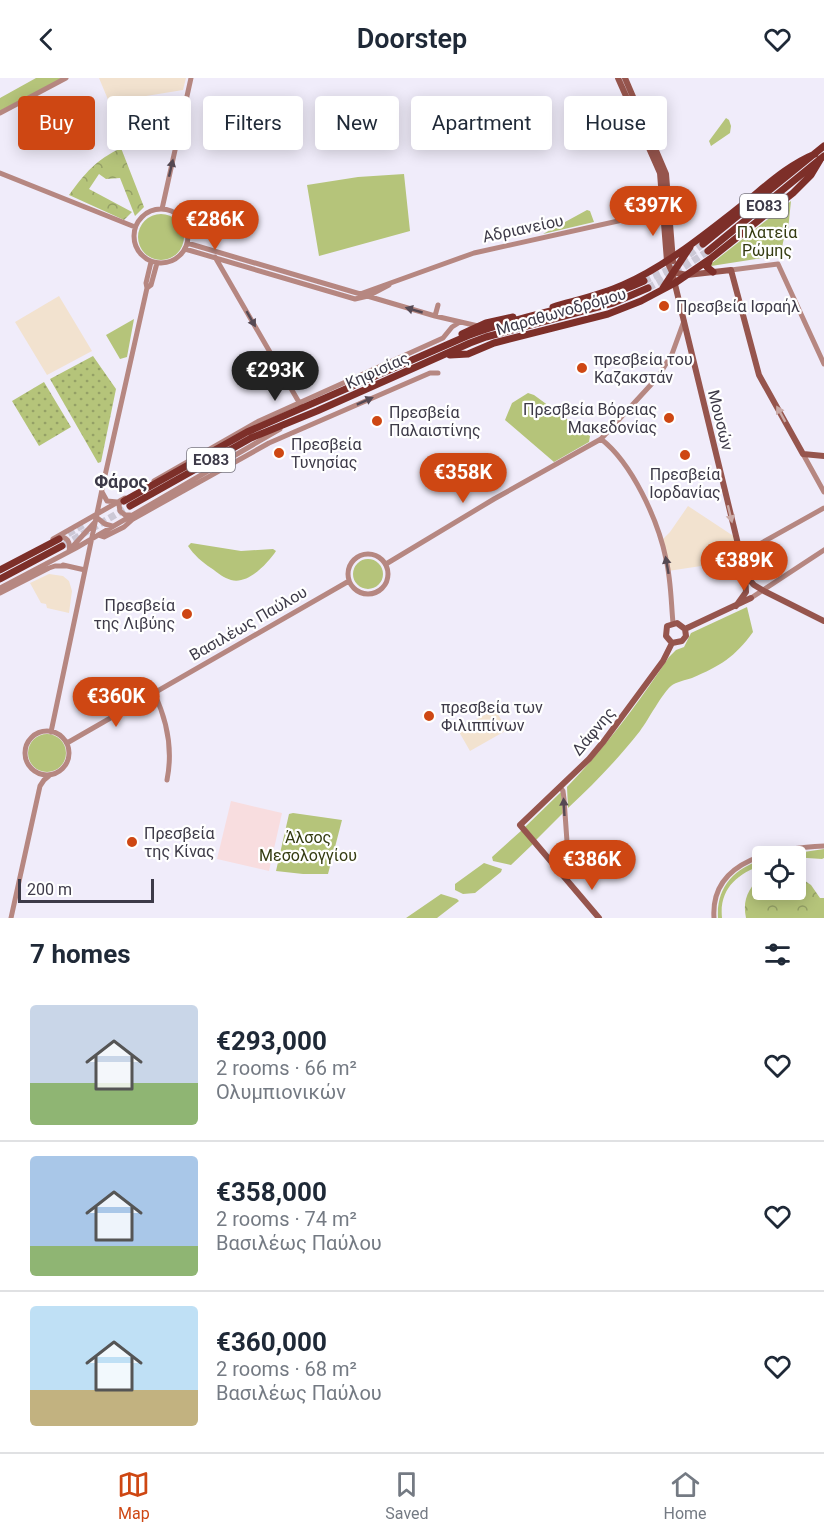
<!DOCTYPE html>
<html lang="en">
<head>
<meta charset="utf-8">
<style>
  body { margin:0; font-family:Roboto,sans-serif; background:#f2f2f3; color:#1f2937; height:100vh; display:flex; flex-direction:column; font-size:22px; white-space:nowrap }
  * { box-sizing:border-box; margin:0 }
  p { font-size:20px; color:#747a83 }
  .icon { flex:none; width:33px; height:33px; fill:none; stroke:currentColor; stroke-width:2; stroke-linecap:round; stroke-linejoin:round }
  .map { position:relative; height:840px; overflow:hidden }
  .panel { display:flex; flex-direction:column; background:#fff; flex:1 }
  .panel>* { flex:none }
  .hud { position:absolute; left:18px; top:18px; width:789px; height:54px; display:flex; gap:12px }
  .controls { position:absolute; left:752px; top:768px; display:grid; gap:12px }
  .controls a { display:grid; place-items:center; width:54px; height:54px; border-radius:6px; background:#fff; box-shadow:0 3px 15px #0003; font-size:30px }
  .scale { position:absolute; left:18px; bottom:15px; width:136px; box-sizing:border-box; padding-left:6px; border:3px solid #3d3a48; border-top:0; font-size:16px; line-height:21px; white-space:nowrap; color:#3d3a48; -webkit-text-stroke:4px #fff; paint-order:stroke }
  .price { position:absolute; translate:-50% -51px; padding:0 14px; border-radius:21px; background:#ce4713; color:#fff; font-size:20px; line-height:39px; filter:drop-shadow(0 2px 3px #0008) }
  .price::after { content:''; position:absolute; left:50%; top:36px; width:18px; height:14px; margin-left:-9px; background:inherit; clip-path:polygon(0 0,100% 0,50% 100%) }
  .price.active { background:#222; color:#fff }
  ul { padding:0; list-style:none }
  li { display:flex; align-items:center; gap:18px; height:150px; padding:0 30px }
  li+li { border-top:2px solid #e0e1e3 }
  li span { display:grid; place-items:center; flex:none; width:168px; height:120px; border-radius:6px; color:#555 }
  li>.icon { margin-inline-start:auto }
  span .icon { width:72px; height:72px; fill:#fffc; stroke-width:1 }
  li b { font-size:26px }
  h2 { display:flex; justify-content:space-between; align-items:center; height:72px; padding:0 30px; font-size:26px }
  .chip { padding:0 21px; border-radius:6px; background:#fff; box-shadow:0 3px 15px #0003; font-size:21px; line-height:54px }
  .chip.active { background:#ce4713; color:#fff }
  header { display:flex; justify-content:space-between; align-items:center; height:78px; padding:0 30px; background:#fff; font-size:27px; font-weight:600 }
  .dock { display:flex; justify-content:space-around; align-items:center; height:84px; border-top:2px solid #e0e1e3; background:#fff; font-size:16px; color:#747a83 }
  .dock a { display:grid; justify-items:center; gap:3px }
  .dock .active { color:#ce4713 }
  .map>svg:first-child { display:block }
</style>
</head>
<body>
<header><svg class="icon" aria-label="back" viewBox="0 0 24 24"><path d="M15 5l-7 7 7 7"/></svg>Doorstep<svg class="icon" aria-label="heart" viewBox="0 0 24 24"><path d="M12 20l-8-8c-3-5 5-10 8-4 3-6 11-1 8 4z"/></svg></header>
<div class="map">
<svg width="824" height="840" viewBox="0 0 824 840">
  <defs>
    <pattern id="grass-dots" width="8" height="8" patternUnits="userSpaceOnUse" patternTransform="scale(1.5)"><rect width="8" height="8" fill="#b5c47a"/><path d="M2 2h.1M6 6h.1" fill="none" stroke="#94a066" stroke-width="1.8" stroke-linecap="round"/></pattern>
    <pattern id="forest-crowns" width="20" height="18" patternUnits="userSpaceOnUse" patternTransform="scale(1.5)"><rect width="20" height="18" fill="#b5c47a"/><path d="M2 6a3 3 0 1 1 6 0M12 15a3 3 0 1 1 6 0" fill="none" stroke="#94a066"/></pattern>
  </defs>
  <rect width="100%" height="100%" fill="#f0ecfa"/>
  <path fill="#f8dddf" d="M231,723L282,735L269,793L217,781Z"/>
  <path fill="#f2e2cf" d="M99,0H186L183,12L109,24Z
    M59,218L92,273L47,297L15,244Z
    M688,428L735,459L741,482L668,493L662,462L670,454Z
    M49,496L63,498L69,503L72,513L69,535L47,530L46,526L41,525L30,505Z
    M495,631L507,652L470,673L458,652Z"/>
  <path fill="url(#grass-dots)" d="M93,278L116,311L101,384L98,385L50,301Z
    M44,304L71,349L39,368L12,323Z"/>
  <path fill="url(#forest-crowns)" d="M121,70L144,129L135,138L120,100L106,101L99,96L89,111L132,134L124,142L69,117C85,95 96,82 121,70Z
    M795,796L811,807L820,820H824V840H746C742,821 749,810 762,797V812H795Z"/>
  <path fill="#b5c47a" d="M36,0H63L0,33V20Z
    M726,40L729,42L731,48L730,55L711,68L709,63Z
    M404,96L410,153L319,178L307,107L358,99Z
    M791,123L788,152L784,160L781,174L776,178L711,188L712,185Z
    M587,132L590,133L594,144L543,156Z
    M138 159a23 23 0 1 1 46 0a23 23 0 1 1-46 0Z
    M134,241L127,279L120,281L106,257Z
    M528,315L534,317L590,358L589,364L554,384L505,342L512,325Z
    M191,465L241,473L273,471L276,473C268,485 248,507 231,502C224,500 218,495 211,490C202,484 194,477 188,468Z
    M353 496a15 15 0 1 1 30 0a15 15 0 1 1-30 0Z
    M747,529L753,554C735,579 720,588 692,600C686,602 676,604 671,608C661,617 649,641 640,653C618,681 594,706 568,730L567,709C606,669 638,625 669,579L676,572L684,569L691,555Z
    M28 675a19 19 0 1 1 38 0a19 19 0 1 1-38 0Z
    M561,714L563,735L536,762L525,749Z
    M293,735L342,742L328,796H303L276,793L289,736Z
    M522,752L533,766L511,787L493,783L492,779Z
    M824,771V780L822,781L777,778Z
    M762,782V787C737,796 719,811 722,840H718C716,810 734,790 762,782Z
    M484,785L502,791L501,794L475,815L463,816L455,812V806Z
    M441,816L457,821L459,823L437,840H406Z"/>
  <g fill="none" stroke-linecap="round" stroke-linejoin="round">
    <path stroke="#ccc8d6" stroke-width="7" stroke-dasharray="7 3.5" stroke-linecap="butt" d="M644,203L672,190L703,166
      M648,210L675,195L708,173
      M59,461L83,447
      M64,467L130,428"/>
    <path stroke="#b68781" stroke-width="5" d="M0,35L66,0
      M0,95L135,149
      M134 158a27 27 0 1 1 54 0a27 27 0 1 1-54 0Z
      M162,131L191,0
      M187,165L435,238L478,248
      M185,171L355,221L368,218L389,207
      M215,179L300,326
      M731,192L778,186L824,286
      M147,210L151,207L157,185
      M360,216L474,175L663,133
      M435,238L438,227
      M601,361C632,385 658,442 666,481C671,502 671,523 673,545
      M803,376L824,414
      M154,403L259,343L443,260L452,249L460,244
      M102,414L107,423L117,424
      M121,422L119,427L120,433L125,437H130
      M96,439L105,446L112,448
      M98,457L104,459L124,449L133,441L269,365L430,295H438
      M58,459C67,458 71,464 69,473
      M53,461L125,420
      M73,468L95,444
      M348 496a20 20 0 1 1 40 0a20 20 0 1 1-40 0Z
      M740,477L824,430
      M386,486L494,421L601,361L658,299L672,276L684,243
      M63,487L85,492
      M0,510L76,470L280,351
      M0,515L49,490L55,488H66
      M751,520L824,472
      M154,615C167,642 173,672 167,702
      M25 675a22 22 0 1 1 44 0a22 22 0 1 1-44 0Z
      M51,654L104,402L147,210L146,205L151,184
      M67,665L349,503
      M560,709L563,713L564,721L569,792L566,801
      M11,840L40,708L44,702L50,697
      M714,840C710,780 779,770 824,768"/>
    <path stroke="#96554d" stroke-width="6" d="M618,0L660,95L667,183L672,194L745,495L746,514L736,528
      M625,0L666,96L673,183
      M672,194L687,197L731,192L759,297L803,376L824,378
      M747,499L754,507L764,513L824,543
      M685,551L751,520
      M672,565L666,558L667,548L677,545L685,551
      M672,565L682,563L686,558L685,551
      M599,840L520,747L589,681L604,663L663,583L672,565"/>
    <path stroke="#7d2f29" stroke-width="7" d="M703,166L824,68
      M708,173L824,78
      M710,181L707,189L713,194
      M663,210L690,169
      M553,229C577,222 601,217 623,207C666,188 704,157 741,128C765,109 786,88 815,76
      M462,256L486,245L513,239
      M450,277L468,276L494,265L608,236L641,223L675,205L710,181L793,115L811,97L820,82
      M124,423L247,354L467,258C524,235 587,229 644,203
      M130,428L251,360L317,333L470,265L486,259L613,225L648,210
      M0,492L59,461
      M0,501L62,468"/>
  </g>
  <defs><path id="oneway-solid" d="M-6-.8H1V-3.2L6.5 0L1 3.2V.8H-6Z" transform="scale(1.5)"/></defs>
  <g fill="#554953">
    <use href="#oneway-solid" transform="translate(171 90) rotate(-77)"/>
    <use href="#oneway-solid" transform="translate(414 232) rotate(-164)"/>
    <use href="#oneway-solid" transform="translate(251 241) rotate(60)"/>
    <use href="#oneway-solid" transform="translate(365 323) rotate(-24)"/>
    <use href="#oneway-solid" transform="translate(667 487) rotate(-100)"/>
    <use href="#oneway-solid" transform="translate(564 729) rotate(-93)"/>
  </g>
  <g fill="#caaaa6">
    <use href="#oneway-solid" transform="translate(781 336) rotate(-119)"/>
    <use href="#oneway-solid" transform="translate(730 436) rotate(76)"/>
  </g>
  <g fill="#ce4713" stroke="#fff" stroke-width="2">
    <circle cx="664" cy="228" r="6"/>
    <circle cx="582" cy="290" r="6"/>
    <circle cx="669" cy="340" r="6"/>
    <circle cx="377" cy="343" r="6"/>
    <circle cx="279" cy="375" r="6"/>
    <circle cx="685" cy="377" r="6"/>
    <circle cx="187" cy="536" r="6"/>
    <circle cx="429" cy="638" r="6"/>
    <circle cx="132" cy="764" r="6"/>
  </g>
  <g text-anchor="middle" stroke-width="4.5" stroke-linejoin="round" paint-order="stroke">
    <g fill="#fff" stroke="#77757f" stroke-width="1.5">
      <rect x="740" y="116" width="48" height="24" rx="4.5"/>
      <rect x="187" y="370" width="48" height="24" rx="4.5"/>
    </g>
    <g font-size="15" font-weight="bold" fill="#3d3a48">
      <text x="764" y="133">ΕΟ83</text>
      <text x="211" y="387">ΕΟ83</text>
    </g>
    <g font-size="16" fill="#3d3a48" stroke="#fff">
      <text transform="translate(523 150) rotate(-12)" y="6">Αδριανείου</text>
      <text transform="translate(561 233) rotate(-16)" y="6">Μαραθωνοδρόμου</text>
      <text transform="translate(377 292) rotate(-24)" y="6">Κηφισίας</text>
      <text transform="translate(721 342) rotate(76)" y="6">Μουσών</text>
      <text transform="translate(248 545) rotate(-30)" y="6">Βασιλέως Παύλου</text>
      <text transform="translate(593 653) rotate(-50)" y="6">Δάφνης</text>
    </g>
    <g font-size="16" fill="#343b10" stroke="#fff">
      <text x="767" y="160">Πλατεία<tspan x="767" dy="18">Ρώμης</tspan></text>
      <text x="308" y="765">Άλσος<tspan x="308" dy="18">Μεσολογγίου</tspan></text>
    </g>
    <g font-size="16" fill="#3d3a48" stroke="#fff" text-anchor="start">
      <text x="676" y="234">Πρεσβεία Ισραήλ</text>
      <text x="594" y="287">πρεσβεία του<tspan x="594" dy="18">Καζακστάν</tspan></text>
      <text x="657" y="337" text-anchor="end">Πρεσβεία Βόρειας<tspan x="657" dy="18">Μακεδονίας</tspan></text>
      <text x="389" y="340">Πρεσβεία<tspan x="389" dy="18">Παλαιστίνης</tspan></text>
      <text x="291" y="372">Πρεσβεία<tspan x="291" dy="18">Τυνησίας</tspan></text>
      <text x="685" y="402" text-anchor="middle">Πρεσβεία<tspan x="685" dy="18">Ιορδανίας</tspan></text>
      <text x="175" y="533" text-anchor="end">Πρεσβεία<tspan x="175" dy="18">της Λιβύης</tspan></text>
      <text x="441" y="635">πρεσβεία των<tspan x="441" dy="18">Φιλιππίνων</tspan></text>
      <text x="144" y="761">Πρεσβεία<tspan x="144" dy="18">της Κίνας</tspan></text>
    </g>
    <g font-size="18" font-weight="bold" fill="#3d3a48" stroke="#fff">
      <text x="121" y="410">Φάρος</text>
    </g>
  </g>
</svg>
<div class="controls">
<a><svg class="icon" aria-label="locate" viewBox="0 0 24 24"><circle cx="12" cy="12" r="6"/><path d="M12 2v4M12 18v4M2 12h4M18 12h4"/></svg></a>
</div>
<div class="scale">200 m</div>
<b class="price" style="left:653px;top:159px">€397K</b>
<b class="price" style="left:215px;top:173px">€286K</b>
<b class="price active" style="left:275px;top:324px">€293K</b>
<b class="price" style="left:463px;top:426px">€358K</b>
<b class="price" style="left:744px;top:514px">€389K</b>
<b class="price" style="left:116px;top:650px">€360K</b>
<b class="price" style="left:592px;top:813px">€386K</b>
<div class="hud">
<a class="chip active">Buy</a>
<a class="chip">Rent</a>
<a class="chip">Filters</a>
<a class="chip">New</a>
<a class="chip">Apartment</a>
<a class="chip">House</a>
</div>
</div>
<section class="panel">
<h2>7 homes<svg class="icon" aria-label="filters" viewBox="0 0 24 24"><path d="M4 7h16M4 17h16"/><circle cx="9" cy="7" r="2"/><circle cx="15" cy="17" r="2"/></svg></h2>
<ul>
<li><span style="background:linear-gradient(#c9d6e8 65%,#8fb573 0)"><svg class="icon" aria-label="home" viewBox="0 0 24 24"><path d="M3 11l9-7 9 7M6 9v11h12V9"/></svg></span><div><b>€293,000</b><p>2 rooms · 66 m²</p><p>Ολυμπιονικών</p></div><svg class="icon" aria-label="heart" viewBox="0 0 24 24"><path d="M12 20l-8-8c-3-5 5-10 8-4 3-6 11-1 8 4z"/></svg></li>
<li><span style="background:linear-gradient(#a9c7e8 75%,#8fb573 0)"><svg class="icon" aria-label="home" viewBox="0 0 24 24"><path d="M3 11l9-7 9 7M6 9v11h12V9"/></svg></span><div><b>€358,000</b><p>2 rooms · 74 m²</p><p>Βασιλέως Παύλου</p></div><svg class="icon" aria-label="heart" viewBox="0 0 24 24"><path d="M12 20l-8-8c-3-5 5-10 8-4 3-6 11-1 8 4z"/></svg></li>
<li><span style="background:linear-gradient(#bfe0f5 70%,#c2b280 0)"><svg class="icon" aria-label="home" viewBox="0 0 24 24"><path d="M3 11l9-7 9 7M6 9v11h12V9"/></svg></span><div><b>€360,000</b><p>2 rooms · 68 m²</p><p>Βασιλέως Παύλου</p></div><svg class="icon" aria-label="heart" viewBox="0 0 24 24"><path d="M12 20l-8-8c-3-5 5-10 8-4 3-6 11-1 8 4z"/></svg></li>
</ul>
</section>
<nav class="dock">
<a class="active"><svg class="icon" aria-label="map" viewBox="0 0 24 24"><path d="M3 6l6-2 6 2 6-2v14l-6 2-6-2-6 2zM9 4v14M15 6v14"/></svg>Map</a>
<a><svg class="icon" aria-label="saved" viewBox="0 0 24 24"><path d="M7 4h10v16l-5-4-5 4z"/></svg>Saved</a>
<a><svg class="icon" aria-label="home" viewBox="0 0 24 24"><path d="M3 11l9-7 9 7M6 9v11h12V9"/></svg>Home</a>
</nav>
</body>
</html>
